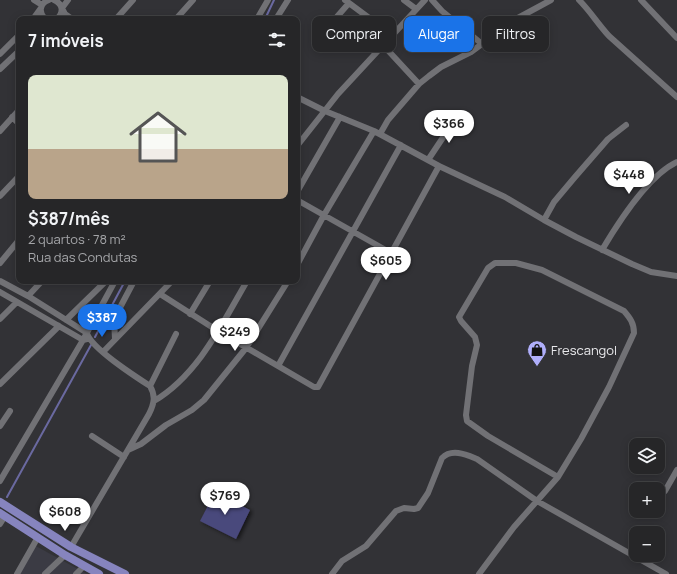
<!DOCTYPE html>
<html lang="pt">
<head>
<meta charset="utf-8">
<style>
  body { margin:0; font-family:Manrope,sans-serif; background:#323234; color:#f1f3f6; height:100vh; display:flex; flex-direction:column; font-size:15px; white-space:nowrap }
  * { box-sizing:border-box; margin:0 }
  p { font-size:13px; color:#a4a5a8 }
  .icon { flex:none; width:22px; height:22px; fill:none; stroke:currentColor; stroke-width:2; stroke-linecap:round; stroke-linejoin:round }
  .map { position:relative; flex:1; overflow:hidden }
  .sheet { position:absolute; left:16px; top:16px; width:284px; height:268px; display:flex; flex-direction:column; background:#262628; border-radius:8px; box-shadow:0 2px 10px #0003,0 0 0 1px #424345 }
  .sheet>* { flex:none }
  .top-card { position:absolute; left:312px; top:16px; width:305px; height:36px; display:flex; gap:8px }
  .fabs { position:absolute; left:629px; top:438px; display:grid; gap:8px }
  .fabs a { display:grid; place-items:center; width:36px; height:36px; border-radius:8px; background:#262628; box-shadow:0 2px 10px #0003,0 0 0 1px #424345; font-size:20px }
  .price { position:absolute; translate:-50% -34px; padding:0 9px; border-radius:14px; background:#fff; color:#222; font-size:13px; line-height:26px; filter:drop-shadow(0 1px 2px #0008) }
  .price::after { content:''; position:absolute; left:50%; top:24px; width:12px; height:9px; margin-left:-6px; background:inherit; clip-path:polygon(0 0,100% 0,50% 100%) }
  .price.selected { background:#1a73e8; color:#fff }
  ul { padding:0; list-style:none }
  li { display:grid; align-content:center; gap:8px; height:212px; padding:0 12px }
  li span { display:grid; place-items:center; height:124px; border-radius:8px; color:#555 }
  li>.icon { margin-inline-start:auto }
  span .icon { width:72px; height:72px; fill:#fffc; stroke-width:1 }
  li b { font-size:17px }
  h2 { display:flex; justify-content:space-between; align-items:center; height:48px; padding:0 12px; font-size:17px }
  .chip { padding:0 14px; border-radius:8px; background:#262628; box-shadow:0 2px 10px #0003,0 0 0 1px #424345; font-size:14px; line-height:36px }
  .chip.selected { background:#1a73e8; color:#fff }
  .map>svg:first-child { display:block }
</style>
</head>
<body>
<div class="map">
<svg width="677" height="574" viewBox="0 0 677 574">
  <defs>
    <filter id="shadow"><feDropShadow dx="2.5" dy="1.5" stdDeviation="2" flood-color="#0009"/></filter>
  </defs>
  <rect width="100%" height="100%" fill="#323236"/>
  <path fill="#3b3b44" d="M34,545L87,574H18Z"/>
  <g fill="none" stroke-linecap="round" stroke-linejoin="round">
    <path stroke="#6a69a0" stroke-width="2" d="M265,19L274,0
      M95,337L125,281
      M7,497L91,345"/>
  </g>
  <path fill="#4a487c" filter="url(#shadow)" d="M215,492L250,510L236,539L200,521Z"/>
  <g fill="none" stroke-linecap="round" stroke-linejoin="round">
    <path stroke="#717175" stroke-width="6" d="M34,0L42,5
      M54,0C63,4 64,12 57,19
      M68,0L62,8L65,14L72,19
      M345,0L392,35
      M404,0L416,9
      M432,0L442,11L482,44
      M579,0C590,11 598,24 609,36L677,97
      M641,0L677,38
      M33,19L41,8
      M45,19C38,12 40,3 49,0
      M116,19L133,0
      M176,19L193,0
      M257,19L268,0
      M276,19L288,0
      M315,42L349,3
      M383,45L419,84
      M0,54L19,35
      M0,69L19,51
      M297,97L325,111L374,131L439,166L505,197L544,220L576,237L632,264L651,272L677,276
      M12,117L19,124
      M0,131L19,110
      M380,134L388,120L419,84L429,76L441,67L471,52L516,19L551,0
      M297,146L338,94L425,0
      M428,160L444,136L456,119
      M297,192L340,117
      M0,196L19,176
      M297,200L391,253
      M544,220L554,202L575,177L608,139L626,125
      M602,250C618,223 649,175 677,162
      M0,263L19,240
      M297,265L324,215L374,131
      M0,281L28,296L87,333C90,347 136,377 150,386C156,396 154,404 149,414L71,547
      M0,292L83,340L87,339
      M160,294L218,331L314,387H318L439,166
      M28,296L42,281
      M190,314L210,281
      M0,319L17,302
      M66,320L106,281
      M115,339L114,319L134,281
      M103,352L172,281
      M278,366L401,145
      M0,384L59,326
      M150,386L176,334
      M154,401C198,375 222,324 247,281
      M0,426L10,411
      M92,436L124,457
      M128,450L141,444L166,425L192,410L204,400L246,348L288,281
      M0,481L83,340L115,281
      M665,491L677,470
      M0,524L5,516
      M17,574L38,537
      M45,574L65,555
      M76,574L84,566
      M332,574L342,561L366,546L396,511L404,508L414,509L418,508L428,493L442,458C452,448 467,455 477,459L537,501L666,574
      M479,574L514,527L558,477L581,439L609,387L634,333C634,323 630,318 624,311L542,270L516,263H495L488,268L459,317L461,321L475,337L477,345L472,366L466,415L467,421L488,436L558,477"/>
    <path stroke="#8684be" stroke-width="8" d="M0,502L71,547L125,574
      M0,513L65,555L99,574"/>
  </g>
  <defs>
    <g id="shop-pin" transform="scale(1)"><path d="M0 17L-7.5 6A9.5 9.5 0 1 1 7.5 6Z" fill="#afaefa" stroke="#323236"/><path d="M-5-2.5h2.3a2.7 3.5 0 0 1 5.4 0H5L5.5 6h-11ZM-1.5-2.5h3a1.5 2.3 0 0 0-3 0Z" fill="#111"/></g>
  </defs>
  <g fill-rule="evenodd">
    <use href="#shop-pin" x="537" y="350"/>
  </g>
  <g text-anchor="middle" stroke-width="3" stroke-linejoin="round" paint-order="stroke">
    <g font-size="13" fill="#e8e8eb" stroke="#323236" text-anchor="start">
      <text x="551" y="355">Frescangol</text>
    </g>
  </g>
</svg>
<div class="fabs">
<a><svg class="icon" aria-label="layers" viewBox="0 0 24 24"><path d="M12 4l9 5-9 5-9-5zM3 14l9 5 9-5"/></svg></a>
<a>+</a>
<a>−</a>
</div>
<b class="price" style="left:449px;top:144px">$366</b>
<b class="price" style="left:629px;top:195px">$448</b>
<b class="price" style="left:386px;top:281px">$605</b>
<b class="price selected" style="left:102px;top:338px">$387</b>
<b class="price" style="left:235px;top:352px">$249</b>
<b class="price" style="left:225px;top:516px">$769</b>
<b class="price" style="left:65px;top:532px">$608</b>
<div class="top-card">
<a class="chip">Comprar</a>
<a class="chip selected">Alugar</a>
<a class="chip">Filtros</a>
</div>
<section class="sheet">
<h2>7 imóveis<svg class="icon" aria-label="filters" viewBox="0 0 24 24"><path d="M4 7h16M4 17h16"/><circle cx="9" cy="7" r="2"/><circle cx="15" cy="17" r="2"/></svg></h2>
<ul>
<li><span style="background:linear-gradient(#dfe7d0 60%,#b9a48a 0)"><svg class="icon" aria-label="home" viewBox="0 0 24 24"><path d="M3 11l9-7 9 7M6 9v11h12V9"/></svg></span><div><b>$387/mês</b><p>2 quartos · 78 m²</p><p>Rua das Condutas</p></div></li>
</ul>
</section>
</div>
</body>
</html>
